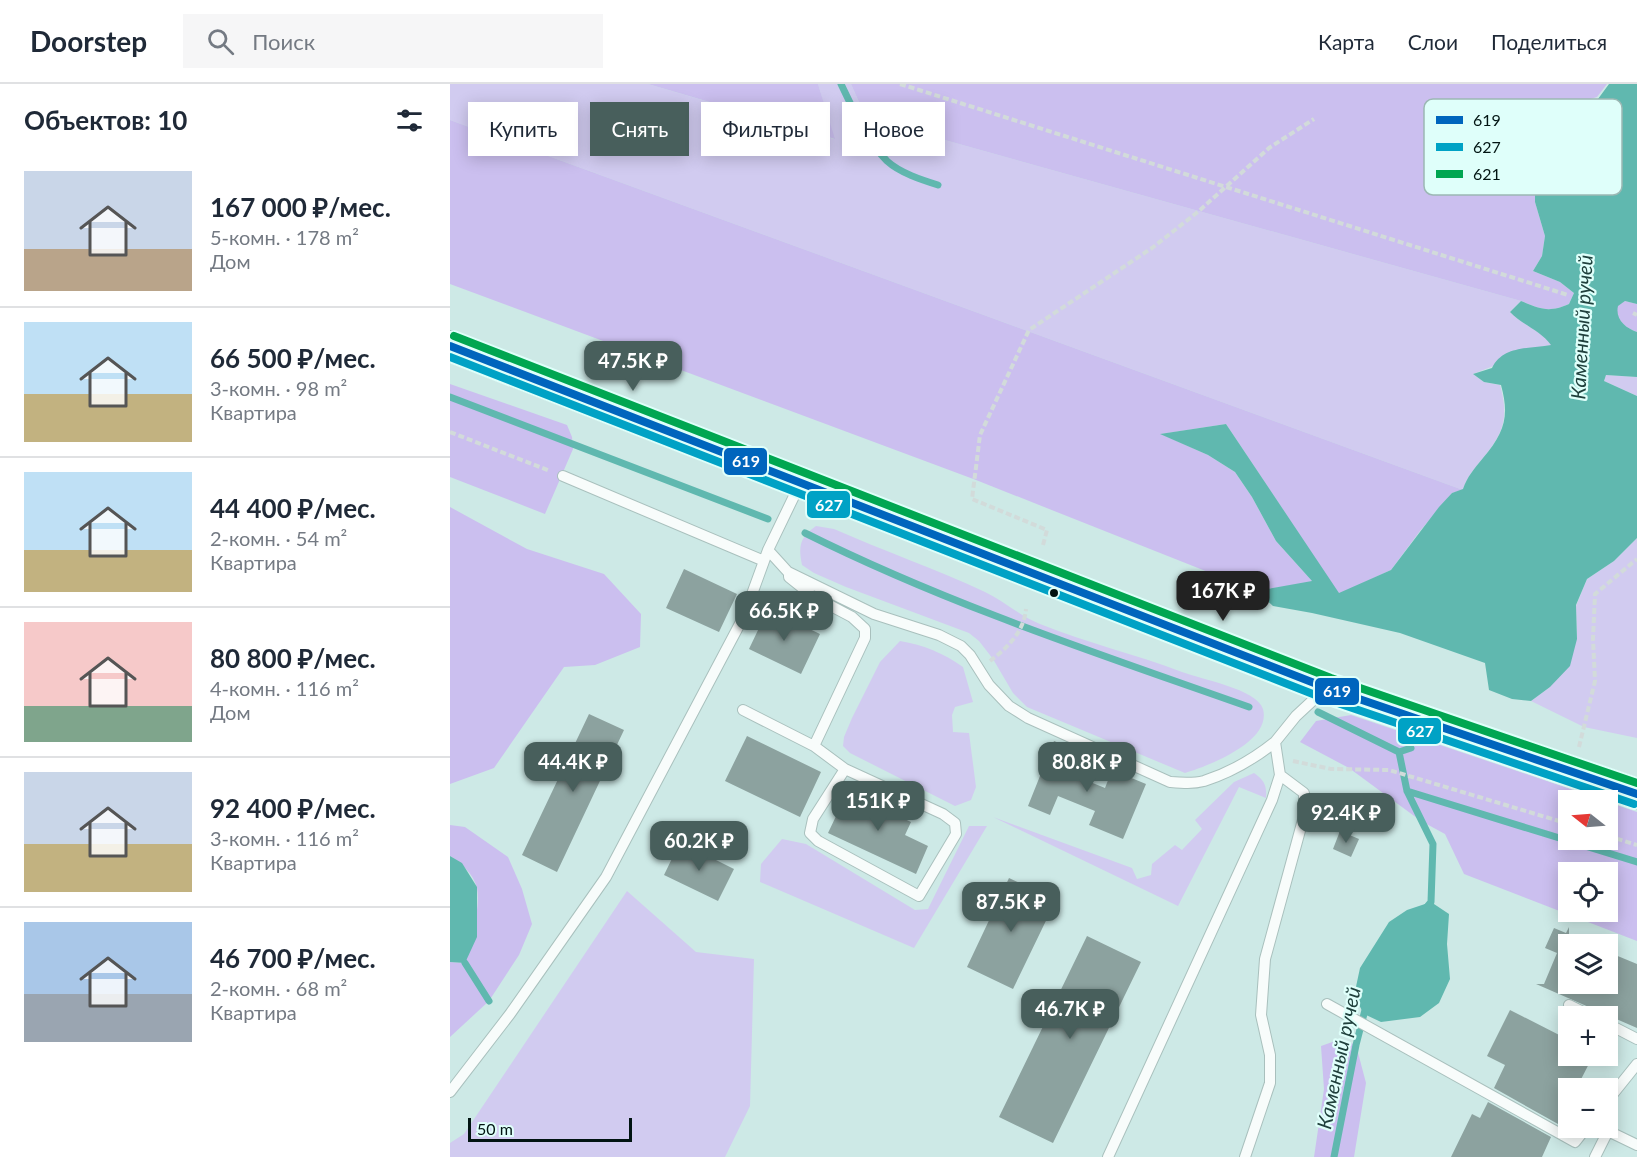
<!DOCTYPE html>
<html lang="ru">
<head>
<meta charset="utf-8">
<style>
  body { margin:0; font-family:Lato,sans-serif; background:#f6f6f7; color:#1f2937; height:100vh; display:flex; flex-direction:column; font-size:22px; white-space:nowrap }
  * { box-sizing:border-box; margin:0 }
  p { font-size:20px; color:#747a83 }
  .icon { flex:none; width:33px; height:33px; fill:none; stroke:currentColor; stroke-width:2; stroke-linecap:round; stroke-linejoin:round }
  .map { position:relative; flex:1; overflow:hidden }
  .drawer { display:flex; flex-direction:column; background:#fff; width:450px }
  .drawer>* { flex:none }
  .banner { position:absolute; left:18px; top:18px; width:570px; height:54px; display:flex; gap:12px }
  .needle { width:39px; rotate:287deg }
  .controls { position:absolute; left:1108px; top:706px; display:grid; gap:12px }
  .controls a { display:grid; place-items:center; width:60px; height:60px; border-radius:0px; background:#fff; box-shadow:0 3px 15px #0003; font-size:30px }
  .scale { position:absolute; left:18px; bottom:15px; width:164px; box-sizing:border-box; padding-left:6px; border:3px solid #011412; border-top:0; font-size:16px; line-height:21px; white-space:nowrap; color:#011412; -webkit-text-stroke:4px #dffffa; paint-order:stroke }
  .price { position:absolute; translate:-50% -51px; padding:0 14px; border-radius:12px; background:#485f5c; color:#fff; font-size:20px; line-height:39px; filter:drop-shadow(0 2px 3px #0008) }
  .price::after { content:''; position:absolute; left:50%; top:36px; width:18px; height:14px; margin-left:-9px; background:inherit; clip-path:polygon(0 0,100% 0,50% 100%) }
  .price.active { background:#222; color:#fff }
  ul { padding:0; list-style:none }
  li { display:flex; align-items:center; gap:18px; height:150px; padding:0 24px }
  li+li { border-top:2px solid #e0e1e3 }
  li span { display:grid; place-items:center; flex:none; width:168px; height:120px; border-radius:0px; color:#555 }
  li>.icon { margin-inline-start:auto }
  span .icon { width:72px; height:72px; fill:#fffc; stroke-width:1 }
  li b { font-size:26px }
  h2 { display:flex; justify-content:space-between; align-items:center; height:72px; padding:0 24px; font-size:26px }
  .tag { padding:0 21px; border-radius:0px; background:#fff; box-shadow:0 3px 15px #0003; font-size:21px; line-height:54px }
  .tag.active { background:#485f5c; color:#fff }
  header { display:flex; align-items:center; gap:36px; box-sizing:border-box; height:84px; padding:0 30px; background:#fff; border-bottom:2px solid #e0e1e3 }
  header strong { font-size:28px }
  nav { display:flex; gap:33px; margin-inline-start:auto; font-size:21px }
  .search { width:420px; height:54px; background:#f6f6f7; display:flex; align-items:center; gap:15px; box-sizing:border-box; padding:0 21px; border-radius:0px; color:#747a83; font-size:22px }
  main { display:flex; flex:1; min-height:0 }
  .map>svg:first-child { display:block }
</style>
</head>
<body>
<header>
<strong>Doorstep</strong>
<div class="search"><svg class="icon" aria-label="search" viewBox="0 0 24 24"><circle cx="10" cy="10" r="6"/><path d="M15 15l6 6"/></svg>Поиск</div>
<nav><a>Карта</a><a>Слои</a><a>Поделиться</a></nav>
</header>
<main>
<section class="drawer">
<h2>Объектов: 10<svg class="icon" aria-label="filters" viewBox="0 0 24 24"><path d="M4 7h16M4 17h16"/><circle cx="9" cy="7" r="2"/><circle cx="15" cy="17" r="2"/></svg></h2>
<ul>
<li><span style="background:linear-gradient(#c9d6e8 65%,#b9a48a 0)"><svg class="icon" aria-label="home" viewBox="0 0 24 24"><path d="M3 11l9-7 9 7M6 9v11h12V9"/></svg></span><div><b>167 000 ₽/мес.</b><p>5-комн. · 178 m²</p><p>Дом</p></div></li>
<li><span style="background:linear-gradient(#bfe0f5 60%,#c2b280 0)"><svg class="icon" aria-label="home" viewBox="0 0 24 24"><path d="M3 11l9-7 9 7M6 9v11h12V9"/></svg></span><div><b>66 500 ₽/мес.</b><p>3-комн. · 98 m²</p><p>Квартира</p></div></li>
<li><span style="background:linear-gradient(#bfe0f5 65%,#c2b280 0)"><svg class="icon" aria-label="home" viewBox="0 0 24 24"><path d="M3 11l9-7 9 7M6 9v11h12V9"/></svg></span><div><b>44 400 ₽/мес.</b><p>2-комн. · 54 m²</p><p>Квартира</p></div></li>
<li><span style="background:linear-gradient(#f6c9c9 70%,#7fa58c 0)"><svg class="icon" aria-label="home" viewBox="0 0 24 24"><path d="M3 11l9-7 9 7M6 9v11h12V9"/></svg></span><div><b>80 800 ₽/мес.</b><p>4-комн. · 116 m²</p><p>Дом</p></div></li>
<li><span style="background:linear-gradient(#c9d6e8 60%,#c2b280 0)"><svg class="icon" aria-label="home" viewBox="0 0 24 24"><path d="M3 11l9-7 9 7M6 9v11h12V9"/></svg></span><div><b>92 400 ₽/мес.</b><p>3-комн. · 116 m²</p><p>Квартира</p></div></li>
<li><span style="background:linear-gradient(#a9c7e8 60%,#9aa5b1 0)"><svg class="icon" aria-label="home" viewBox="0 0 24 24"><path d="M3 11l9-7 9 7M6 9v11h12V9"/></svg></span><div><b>46 700 ₽/мес.</b><p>2-комн. · 68 m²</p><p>Квартира</p></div></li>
</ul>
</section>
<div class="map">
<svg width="1187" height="1073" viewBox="0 0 1187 1073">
  <rect width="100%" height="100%" fill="#cde9e6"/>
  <path fill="#d1cbf0" d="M0,0H198L384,55L368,0H401L416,34L1071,217L1060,228C1073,241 1090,246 1102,261L1092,263L1023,290L1034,298L1050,301C1059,333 1054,349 1033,374C1024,385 1017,393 1013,406L0,36Z
    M1156,291L1187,293V312L1154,297Z
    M366,442L384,445C434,467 486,485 535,508C554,517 571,533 590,540C637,559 685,570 732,588C750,595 807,605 813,625C822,658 758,682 735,689L577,623L563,609L543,575L529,557L519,549L396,503L364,489L352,481C348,462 350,453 366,442Z
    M1187,454V654L1134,643L1081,617L1100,603L1127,555L1126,522L1137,495L1164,477Z
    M450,557C474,561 493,569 513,583L523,618L505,623L502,631L503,648L519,649L526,703L521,716L505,722L400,669L393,662L394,653L402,634L430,578Z
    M804,689C814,696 817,701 816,714L789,703L728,822L543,733L682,784L687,795L701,791L702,780L725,761L732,766L752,745L745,736L784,698Z
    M519,742H537L464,864L310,798L311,780L332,755L356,760L465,826L478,825Z
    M177,807L246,868L304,875L300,1022L275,1073H0V1059L14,1050Z"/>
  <path fill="#cbbfef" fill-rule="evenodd" d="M198,0H368L385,55Z
    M401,0H1157L1147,13L1119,22L1104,47L1099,70L1089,79L1085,98V118L1095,152L1092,172L1083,187L1110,198L1124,209L1119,220C1099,229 1090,225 1071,217L416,34Z
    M0,36L1013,406L1002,409L970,447L941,486L889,510L776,340L711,350L758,371L785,388L802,413L826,457L863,498L806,507L526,396L0,200Z
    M1175,217L1187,220V248C1175,244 1165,235 1167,222Z
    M0,300L117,341L122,353L123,365L95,430L0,393Z
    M0,423L77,465L154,490L191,530L190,563L145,581L114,583L44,684L0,700Z
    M901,631L1156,717H1119V756H1158V718L1187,728V857L1014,790L995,750L971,737L899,684L850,658L866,637ZM1119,789H1158V828H1119Z
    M0,741L15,743L58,773L72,805L82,840L69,871L39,917L0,953V878L15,879C20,858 31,825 27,804C24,791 11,778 0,772Z
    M891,955L906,961L916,999L904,1073H864L874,1005L871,962Z"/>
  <path fill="#60b8af" d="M1159,0H1187V220L1175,217L1168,222C1165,235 1175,244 1187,248V293L1156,291L1154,297L1187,312V454L1164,477L1137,495L1126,521L1127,555L1120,582L1100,603L1081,617L1062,615L1039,606L1035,579L950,549L862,529L823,522L806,507L862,497L826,457L802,413L785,388L758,371L710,350L776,340L889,509L941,486L989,423L1002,409L1013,405C1017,393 1024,385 1033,374C1054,349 1060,333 1051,301L1034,298L1023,290L1042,284C1053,261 1080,265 1101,261C1090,246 1072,241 1060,228L1071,217C1090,225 1099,229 1119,220L1124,209L1110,198L1083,187L1092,172L1095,152L1085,118V98L1089,79L1099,70L1104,47L1119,22L1148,15Z
    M0,772L12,779L27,803V853L15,879L0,878Z
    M981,818L999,830L997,860L1000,895L989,919L970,933L931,938L914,930L904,912L910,884L939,838L957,826Z"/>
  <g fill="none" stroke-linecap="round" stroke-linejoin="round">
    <path stroke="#60b8af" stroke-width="7" d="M391,0C403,25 417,57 437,77C450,89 472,96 488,101
      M0,313L318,435
      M355,449C497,520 649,570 799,623
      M868,628L949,668
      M961,664L949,668L957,707L983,760L981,818L976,824
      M957,707L1187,778
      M15,879L39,917
      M884,1073L906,961L916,922"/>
  </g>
  <path fill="#8ca29f" d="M234,485L287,510L269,548L216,524Z
    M318,525L370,550L351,590L299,565Z
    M139,630L174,646L107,788L72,771Z
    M297,652L371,688L350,733L275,697Z
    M604,657L627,666L618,689L655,704L662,686L696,700L673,755L639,741L645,727L608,712L600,731L578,722Z
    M397,709L418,718L420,713L444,724L442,729L461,738L455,751L478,762L466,790L378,749Z
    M890,747L909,755L901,773L883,765Z
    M230,758L284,785L268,817L214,791Z
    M559,794L606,816L563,905L517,883Z
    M1119,843V900H1158V868L1187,880V944L1086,900H1094L1107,869L1095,864L1104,844L1116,849Z
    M637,852L691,878L603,1059L549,1033Z
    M1060,926L1119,956V972H1143L1126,1005H1119V1016L1108,1040L1044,1004L1055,981L1037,972Z
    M1038,1018L1101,1053L1092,1073H1001L1022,1030L1030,1034Z"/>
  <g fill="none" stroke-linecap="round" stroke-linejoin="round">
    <g stroke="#a9c0bd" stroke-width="12">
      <path id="lane" d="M113,392L314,477
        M318,466L338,488L424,530L489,551L511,562L520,571L539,601L559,622L578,634L720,698C732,699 743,700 754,697C779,689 805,674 825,658
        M339,491V493L364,513L402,533L415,545V554L364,662
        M293,626L364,662L395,685L493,730L505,739L506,750L469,812L368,757L360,749L363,735L395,685
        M877,920L1125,1058L1136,1044
        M1119,921L1143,933
        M1158,940L1187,955
        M0,1008L60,930L156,793L294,532L318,466L346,408L347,399
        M1158,1016L1187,980
        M658,1073L822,716L830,691
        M795,1073L820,999V971L811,931L815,875L854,732V709L830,691L825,658L846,632L874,606
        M1145,1073L1158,1047L1187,1061"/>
    </g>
    <g stroke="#a9c0bd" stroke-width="32">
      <path id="secondary" d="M0,262L877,604L1187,710"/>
    </g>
    <path stroke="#d2dbda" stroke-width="4" stroke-dasharray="6 3" stroke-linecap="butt" d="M450,0L1118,211
      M1183,229L1187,231
      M0,348L100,387
      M593,461L597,446L522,415L530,351L579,246L702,164L749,127L819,64L864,35
      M540,577C557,564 574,548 576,525
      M1129,663L1145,597L1143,555L1145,510L1187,475
      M843,677L881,685L939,686L1119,740
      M1158,752L1187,761"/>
    <use href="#lane" stroke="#f8fcfb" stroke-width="10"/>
    <use href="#secondary" stroke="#f2f3f3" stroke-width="30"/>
    <g stroke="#dffffa" stroke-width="12">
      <path id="bus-1" d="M0,262L877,604L1187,710"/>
    </g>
    <g stroke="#dffffa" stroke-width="12">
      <path id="bus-2" d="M0,273L873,614L1184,720"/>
    </g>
    <g stroke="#dffffa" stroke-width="12">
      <path id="bus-3" d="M4,252L881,594L1187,699"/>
    </g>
    <use href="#bus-1" stroke="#0065bd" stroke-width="8"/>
    <use href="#bus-2" stroke="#00a2c5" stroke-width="8"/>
    <use href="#bus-3" stroke="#00a651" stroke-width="8"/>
  </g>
  <circle fill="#011412" stroke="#dffffa" stroke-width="2" cx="604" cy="509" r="5"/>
  <g text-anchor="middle" stroke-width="4.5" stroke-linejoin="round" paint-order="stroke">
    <g font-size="20" font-style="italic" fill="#1f403c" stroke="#dffffa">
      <text transform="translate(1132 243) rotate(-87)" y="7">Каменный ручей</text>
      <text transform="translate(889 974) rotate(-78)" y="7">Каменный ручей</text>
    </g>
  </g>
  <rect x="974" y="15" width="198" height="96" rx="9" fill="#dffffa" stroke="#9cb8b4" stroke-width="1.5"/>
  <rect x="986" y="32" width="27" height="8" fill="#0065bd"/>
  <rect x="986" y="59" width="27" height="8" fill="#00a2c5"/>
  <rect x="986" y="86" width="27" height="8" fill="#00a651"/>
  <g font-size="16" fill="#011412">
    <text x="1023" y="42">619</text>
    <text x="1023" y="69">627</text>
    <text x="1023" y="96">621</text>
  </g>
  <g stroke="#dffffa" stroke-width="2">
    <rect x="273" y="363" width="45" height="29" rx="6" fill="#0065bd"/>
    <rect x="356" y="406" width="45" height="29" rx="6" fill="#00a2c5"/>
    <rect x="864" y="593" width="46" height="29" rx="6" fill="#0065bd"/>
    <rect x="947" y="633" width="45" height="28" rx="6" fill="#00a2c5"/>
  </g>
  <g font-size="16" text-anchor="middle" font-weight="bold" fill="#fff">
    <text x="296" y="383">619</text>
    <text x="379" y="427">627</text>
    <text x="887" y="613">619</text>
    <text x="970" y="653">627</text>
  </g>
</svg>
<div class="controls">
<a><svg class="needle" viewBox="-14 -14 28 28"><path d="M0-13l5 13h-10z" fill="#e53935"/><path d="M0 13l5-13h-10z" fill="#747a83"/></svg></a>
<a><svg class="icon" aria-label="locate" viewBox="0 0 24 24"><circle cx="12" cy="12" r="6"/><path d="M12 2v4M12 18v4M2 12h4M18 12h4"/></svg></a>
<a><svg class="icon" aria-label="layers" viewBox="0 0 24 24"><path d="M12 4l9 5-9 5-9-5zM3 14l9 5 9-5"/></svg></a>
<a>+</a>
<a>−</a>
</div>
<div class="scale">50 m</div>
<b class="price" style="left:183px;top:308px">47.5K ₽</b>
<b class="price active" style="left:773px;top:538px">167K ₽</b>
<b class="price" style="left:334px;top:558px">66.5K ₽</b>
<b class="price" style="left:123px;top:709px">44.4K ₽</b>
<b class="price" style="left:637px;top:709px">80.8K ₽</b>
<b class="price" style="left:428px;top:748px">151K ₽</b>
<b class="price" style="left:896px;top:760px">92.4K ₽</b>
<b class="price" style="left:249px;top:788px">60.2K ₽</b>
<b class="price" style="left:561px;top:849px">87.5K ₽</b>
<b class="price" style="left:620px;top:956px">46.7K ₽</b>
<div class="banner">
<a class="tag">Купить</a>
<a class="tag active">Снять</a>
<a class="tag">Фильтры</a>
<a class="tag">Новое</a>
</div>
</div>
</main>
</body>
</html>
